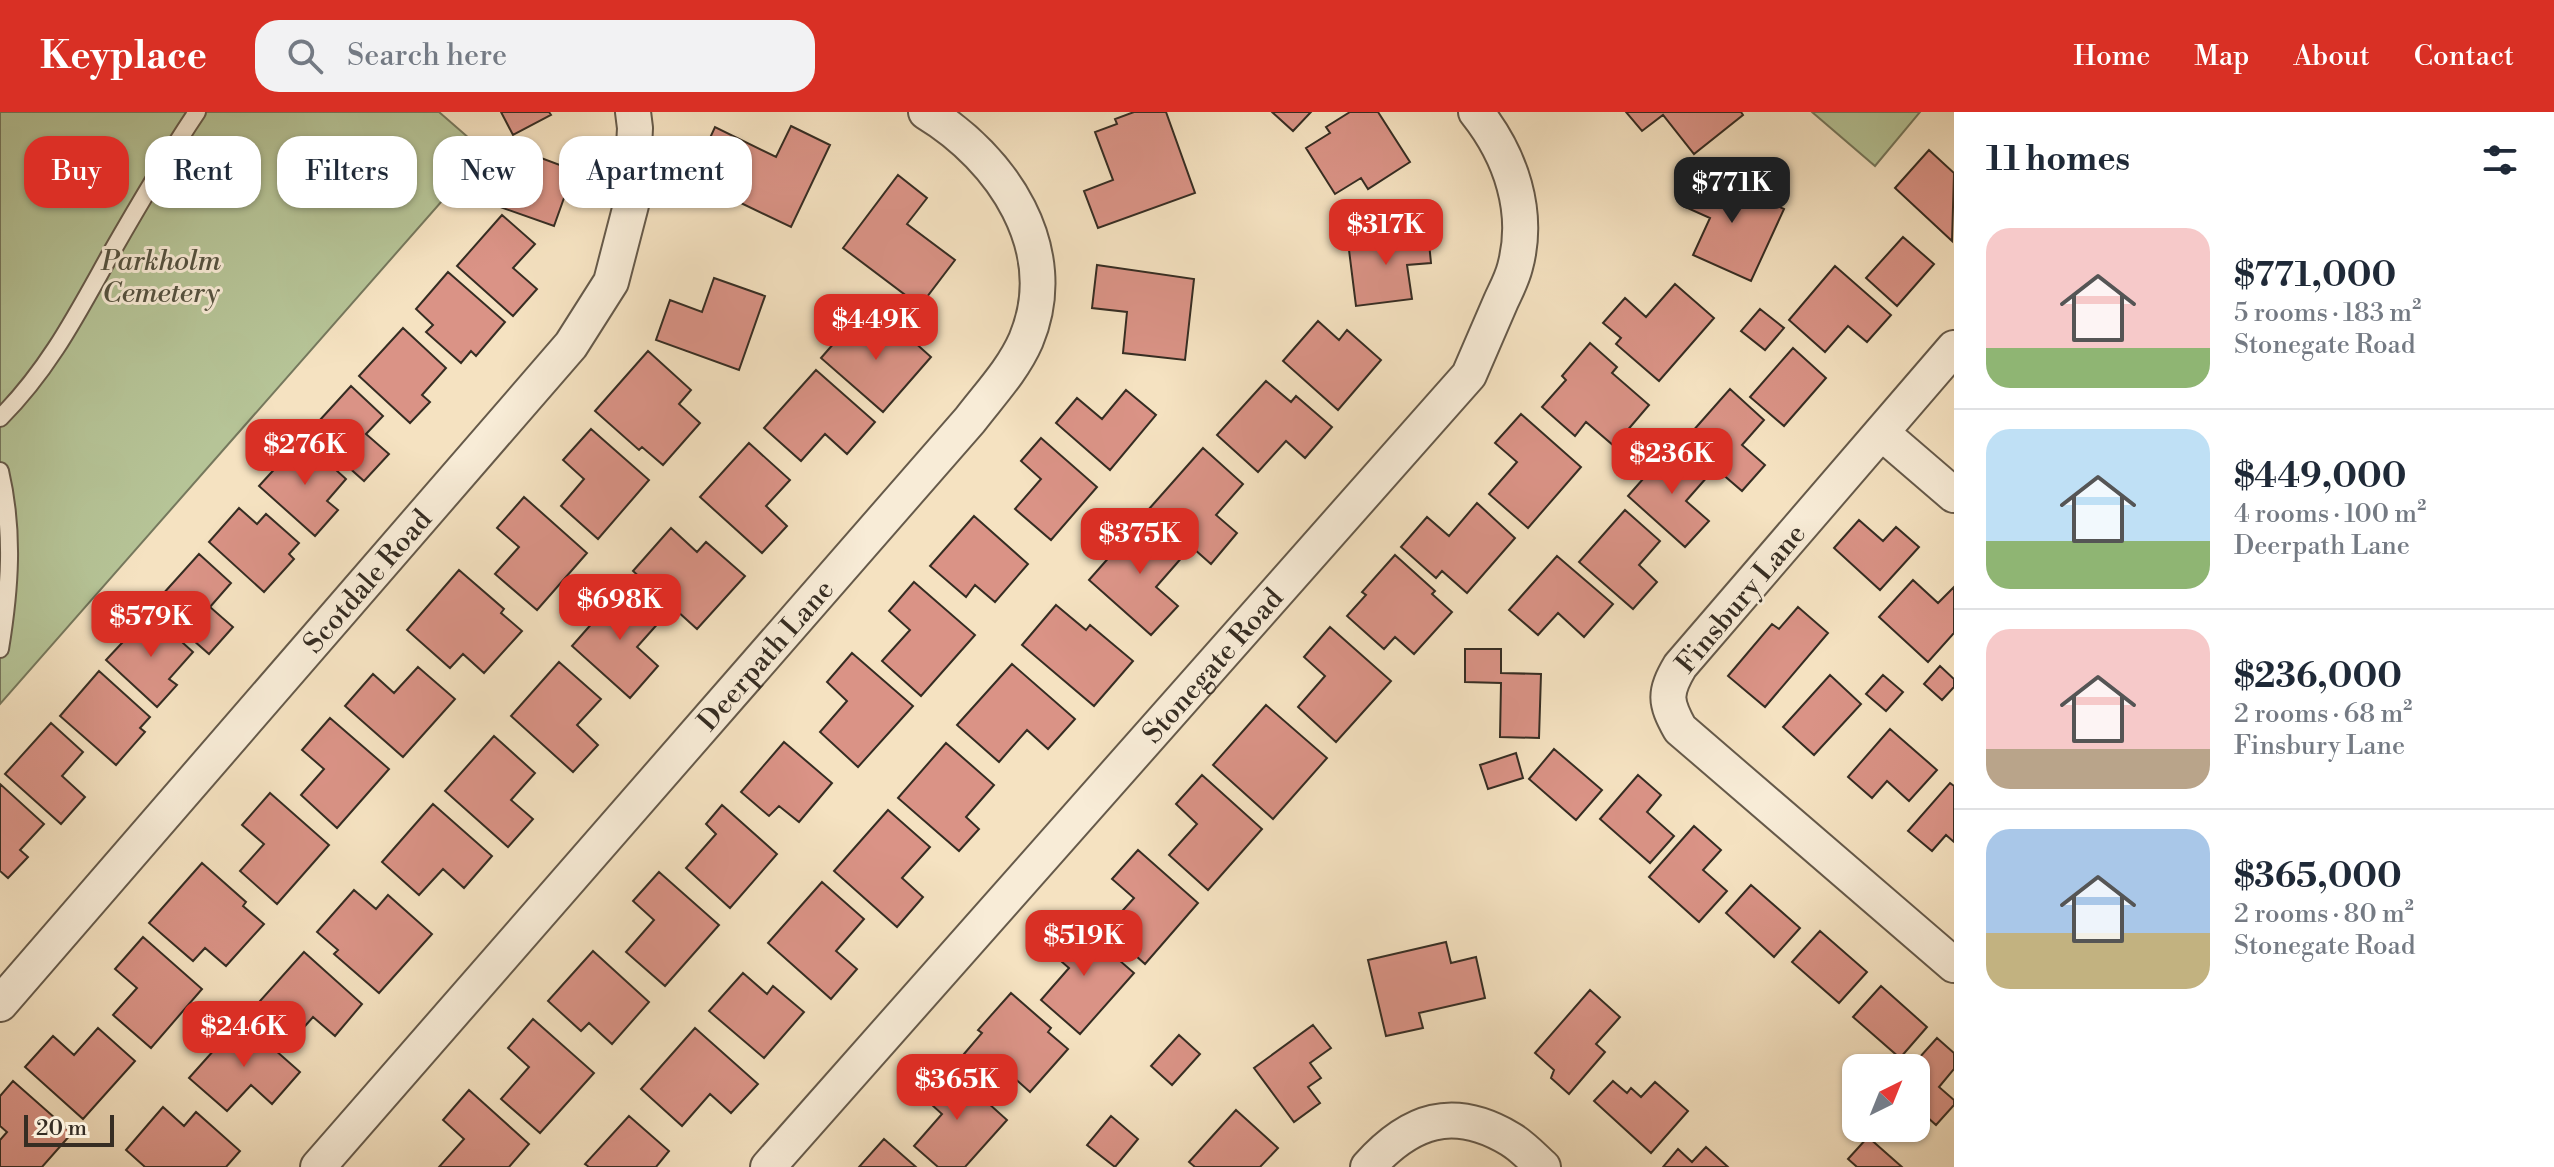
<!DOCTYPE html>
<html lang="en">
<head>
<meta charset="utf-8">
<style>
  body { margin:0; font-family:"Libre Bodoni",serif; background:#f2f2f3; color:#1f2937; height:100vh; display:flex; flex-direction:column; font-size:30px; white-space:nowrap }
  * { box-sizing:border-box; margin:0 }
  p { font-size:26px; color:#747a83 }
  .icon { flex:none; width:44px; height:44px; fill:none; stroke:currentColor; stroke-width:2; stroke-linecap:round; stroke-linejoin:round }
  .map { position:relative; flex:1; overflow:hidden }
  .sheet { display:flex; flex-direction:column; background:#fff; width:600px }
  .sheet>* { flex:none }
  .banner { position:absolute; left:24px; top:24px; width:760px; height:72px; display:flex; gap:16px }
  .needle { width:52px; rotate:43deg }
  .controls { position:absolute; left:1842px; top:942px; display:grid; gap:16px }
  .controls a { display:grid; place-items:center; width:88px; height:88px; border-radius:16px; background:#fff; box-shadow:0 2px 6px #0004; font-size:40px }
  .scale { position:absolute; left:24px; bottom:20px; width:90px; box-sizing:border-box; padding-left:8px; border:4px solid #362d23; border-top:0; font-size:22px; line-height:28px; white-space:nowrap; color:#362d23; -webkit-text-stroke:6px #f8ecd7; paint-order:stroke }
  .price { position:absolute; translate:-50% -68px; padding:0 18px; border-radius:16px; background:#d93025; color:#fff; font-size:26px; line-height:52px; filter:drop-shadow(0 2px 4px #0008) }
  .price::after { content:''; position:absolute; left:50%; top:48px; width:24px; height:18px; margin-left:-12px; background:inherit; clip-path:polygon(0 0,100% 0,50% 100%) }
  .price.on { background:#222; color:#fff }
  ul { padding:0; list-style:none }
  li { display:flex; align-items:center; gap:24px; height:200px; padding:0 32px }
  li+li { border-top:2px solid #e0e1e3 }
  li span { display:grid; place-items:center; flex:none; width:224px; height:160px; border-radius:24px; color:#555 }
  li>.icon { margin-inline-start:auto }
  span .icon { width:96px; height:96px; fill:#fffc; stroke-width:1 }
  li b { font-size:34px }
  h2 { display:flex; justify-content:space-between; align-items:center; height:96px; padding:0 32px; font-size:34px }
  .chip { padding:0 28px; border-radius:24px; background:#fff; box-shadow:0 2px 6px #0004; font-size:28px; line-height:72px }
  .chip.on { background:#d93025; color:#fff }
  header { display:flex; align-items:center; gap:48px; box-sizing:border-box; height:112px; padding:0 40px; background:#d93025; color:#fff }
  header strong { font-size:38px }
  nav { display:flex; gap:44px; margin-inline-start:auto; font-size:28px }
  .search { width:560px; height:72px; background:#f2f2f3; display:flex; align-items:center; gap:20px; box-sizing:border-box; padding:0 28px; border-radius:24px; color:#747a83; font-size:30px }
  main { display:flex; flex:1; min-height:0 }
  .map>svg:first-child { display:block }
</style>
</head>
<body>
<header>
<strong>Keyplace</strong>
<div class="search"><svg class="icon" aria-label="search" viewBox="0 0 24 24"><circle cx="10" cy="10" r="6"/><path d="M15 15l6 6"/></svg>Search here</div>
<nav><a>Home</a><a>Map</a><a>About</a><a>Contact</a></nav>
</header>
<main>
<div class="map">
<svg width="1954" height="1055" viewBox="0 0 1954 1055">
  <rect width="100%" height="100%" fill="#f5e2c1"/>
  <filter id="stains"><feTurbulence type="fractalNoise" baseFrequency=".0025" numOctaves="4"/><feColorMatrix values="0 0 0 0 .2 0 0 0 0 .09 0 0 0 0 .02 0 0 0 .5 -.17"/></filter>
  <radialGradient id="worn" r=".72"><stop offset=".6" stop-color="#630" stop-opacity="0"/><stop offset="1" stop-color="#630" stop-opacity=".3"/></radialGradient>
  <path fill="#b6c497" stroke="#76785d" stroke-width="2" d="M0,0H439L485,40L0,592Z
    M1812,0H1920L1875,54Z"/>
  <path fill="#da9386" stroke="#362d23" stroke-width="2" d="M501,0H549L551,3L513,23Z
    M1134,0H1166L1195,81L1098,116L1084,79L1113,68L1095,20L1117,12L1115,7Z
    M1272,0H1311L1293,19Z
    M1350,0H1378L1410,50L1368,77L1361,66L1335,82L1306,36L1330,21L1326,15Z
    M1626,0H1741L1743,3L1694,42L1663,3L1642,19Z
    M791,14L830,33L791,115L691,67L715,15L776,45Z
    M1929,38L1954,61L1952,129L1895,76Z
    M525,40L568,56L563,70L569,72L554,114L483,89L499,42L521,50Z
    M1699,58L1784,97L1751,169L1693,143L1710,106L1683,94Z
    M898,63L927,86L907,112L955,148L920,194L843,136Z
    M502,103L535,132L513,156L537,177L513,204L457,154Z
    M1428,121L1431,151L1407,153L1412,187L1356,194L1348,130Z
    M1903,125L1934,152L1897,194L1866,166Z
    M1097,153L1194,167L1185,248L1123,241L1127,200L1092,196Z
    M1835,154L1891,203L1867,230L1848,214L1825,240L1789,208Z
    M448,160L505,210L476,244L471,239L461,251L426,220L433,213L416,197Z
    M714,166L765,184L739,258L656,228L670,188L702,200Z
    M1675,172L1714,206L1659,269L1616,232L1621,226L1603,211L1625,186L1646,205Z
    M1760,197L1784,216L1765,238L1741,219Z
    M856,206L880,226L893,211L931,245L883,300L821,246Z
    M1318,209L1339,228L1347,218L1381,248L1338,298L1283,249Z
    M403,216L446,256L422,283L430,290L410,311L359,264Z
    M1590,231L1617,255L1612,261L1649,293L1614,334L1586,310L1575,324L1542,295L1566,268L1562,264Z
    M1793,236L1826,266L1784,314L1750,285Z
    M648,239L691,278L679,292L700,311L663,353L642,335L639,338L595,299Z
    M816,258L875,310L847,342L825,322L801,349L764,316Z
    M1266,269L1291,290L1296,284L1332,315L1305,346L1286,329L1258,360L1217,323Z
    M351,274L383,304L366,322L389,342L364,369L309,320Z
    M1730,277L1764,308L1742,333L1765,353L1742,379L1684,329Z
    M1126,278L1156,303L1110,358L1056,311L1077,286L1102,307Z
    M1521,302L1581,355L1528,416L1489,382L1517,350L1495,331Z
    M591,317L649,368L598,427L561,394L584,367L563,348Z
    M1041,326L1097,375L1051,428L1015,397L1041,367L1021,349Z
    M302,327L346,367L327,389L338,398L315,424L259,374Z
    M749,331L790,368L766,394L787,414L762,441L700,385Z
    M1673,333L1708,364L1686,389L1709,409L1685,435L1628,384Z
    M1203,336L1243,372L1216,403L1237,421L1211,452L1149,397Z
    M524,385L587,441L537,498L495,462L519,435L497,416Z
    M1477,391L1515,426L1467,481L1442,459L1436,466L1401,435L1427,405L1449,424Z
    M239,396L257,412L266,402L299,431L289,442L294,447L264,480L209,430Z
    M1625,398L1660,429L1639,453L1657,470L1633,497L1579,450Z
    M974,404L1028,452L995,490L975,473L966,485L930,454Z
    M1143,407L1184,443L1156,475L1178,494L1151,523L1089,468Z
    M1859,408L1883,429L1896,415L1919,435L1880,478L1834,436Z
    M671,416L697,440L706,430L745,464L697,517L633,459Z
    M199,442L231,471L210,495L233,515L209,542L153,493Z
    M1395,443L1435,479L1432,482L1452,500L1414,542L1395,525L1384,537L1347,504L1366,483L1362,480Z
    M1557,444L1613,492L1584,525L1558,501L1538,523L1509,498Z
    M459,458L504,497L501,501L522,519L484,561L463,542L450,556L407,518Z
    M1913,468L1938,491L1954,475V521L1928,550L1879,505Z
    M914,470L975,523L921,584L882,549L910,518L889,499Z
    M624,475L661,508L637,535L658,554L630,586L572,534Z
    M1056,493L1086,518L1090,513L1133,549L1094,594L1022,533Z
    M1798,495L1828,521L1765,595L1728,564L1772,512L1779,517Z
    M150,501L193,540L169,567L177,573L157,595L106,548Z
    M1330,515L1391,569L1336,630L1298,595L1325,564L1304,545Z
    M1465,537H1501V561L1541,562L1539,626L1500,625L1501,571L1465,570Z
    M852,541L913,594L858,655L820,620L847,589L827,570Z
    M559,550L601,587L577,613L598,633L573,660L511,604Z
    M1012,552L1075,607L1048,637L1027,618L999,650L957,613Z
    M1940,554L1954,567V575L1942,588L1924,572Z
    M418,555L455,587L403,645L345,594L373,562L394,581Z
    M99,559L150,605L140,616L145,620L116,653L60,604Z
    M1830,563L1861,592L1814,643L1783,615Z
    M1883,563L1903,580L1886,599L1866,582Z
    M1266,593L1327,646L1273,707L1213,653Z
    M330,606L389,657L337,716L301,683L324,657L302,638Z
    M51,611L83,640L62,664L85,685L61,712L5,662Z
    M1890,617L1937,658L1909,689L1887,669L1872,686L1848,665Z
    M494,624L535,661L511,688L533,707L508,735L445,679Z
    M784,630L832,671L799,710L779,694L769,704L741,680Z
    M946,631L994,673L966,705L979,717L959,739L898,686Z
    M1554,637L1602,678L1576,708L1529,667Z
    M1516,641L1523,666L1488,677L1480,653Z
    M1202,663L1262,717L1208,778L1169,743L1197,712L1176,692Z
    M1638,663L1661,683L1647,700L1674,724L1650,751L1600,707Z
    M1950,671L1954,674V730L1946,723L1932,739L1908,719Z
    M0,672L44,712L20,738L28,745L8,766L0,759Z
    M270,681L329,733L277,792L240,759L264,732L242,713Z
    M433,692L492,744L464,776L443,757L419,783L382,750Z
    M722,693L777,742L730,796L686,756L716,722L706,712Z
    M888,698L930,735L902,766L923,785L897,815L834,759Z
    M1694,714L1721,738L1703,758L1727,779L1699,810L1649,765Z
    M1138,738L1198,791L1145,852L1106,817L1134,786L1112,767Z
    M202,751L246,790L243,794L264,812L226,854L205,836L193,849L149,811Z
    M659,760L719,813L665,874L626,840L654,808L633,789Z
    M822,770L864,807L836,839L857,857L831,887L768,831Z
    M1751,773L1800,816L1774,845L1726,801Z
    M354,778L376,797L388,783L432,822L379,881L334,842L338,838L317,820Z
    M1073,808L1134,861L1080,922L1041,888L1069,856L1047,837Z
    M1820,819L1867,860L1839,891L1792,850Z
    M143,825L202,877L151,936L113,903L137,876L115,857Z
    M1446,830L1451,851L1476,845L1485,886L1419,901L1423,916L1386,924L1368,848Z
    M593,839L649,890L612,932L589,911L581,919L548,889Z
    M304,840L362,892L335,924L313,905L290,931L252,898Z
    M743,861L767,882L773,874L804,900L764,946L709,899Z
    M1881,874L1927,915L1900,946L1853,905Z
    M1590,878L1620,905L1596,932L1605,940L1569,982L1551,966L1554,958L1535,941Z
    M1011,881L1051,916L1048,920L1068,937L1030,980L1011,963L1000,975L964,942L982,921L978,918Z
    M533,907L594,961L540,1021L501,987L529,955L508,936Z
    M241,908L300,960L272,992L251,973L227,999L189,966Z
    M1313,913L1331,936L1310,951L1321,966L1308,975L1320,991L1294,1010L1254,956Z
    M98,916L135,949L83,1007L25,955L53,924L74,943Z
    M695,916L758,972L731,1001L710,982L682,1014L641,977Z
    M1179,923L1200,942L1172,973L1151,954Z
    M1937,926L1954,941V957L1939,975L1954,988V993L1936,1013L1916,995V956H1910Z
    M947,954L1007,1008L965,1055H938L914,1034L942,1002L921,983Z
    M13,969L72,1021L42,1055H0V1028L7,1020L0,1014V984Z
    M1613,969L1627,981L1631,976L1641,985L1655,970L1688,999L1651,1041L1594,989Z
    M469,978L529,1032L509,1055H439L464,1027L443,1008Z
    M163,995L184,1014L196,1000L240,1039L226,1055H145L126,1038Z
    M1236,998L1278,1036L1260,1055H1195L1189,1050Z
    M629,1004L669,1039L656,1055H589L585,1052Z
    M1111,1004L1138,1027L1115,1055L1087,1033Z
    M1868,1025L1902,1055H1857L1848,1047Z
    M884,1027L916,1055H859Z
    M1706,1035L1728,1055H1663L1678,1037L1692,1050Z"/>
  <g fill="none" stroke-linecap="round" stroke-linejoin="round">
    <g stroke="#665a4a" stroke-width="20">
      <path id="service" d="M0,306C49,257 77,202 110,143C138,94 166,46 197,0
        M0,359C14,419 10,476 0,537"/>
    </g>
    <g stroke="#665a4a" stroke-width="38">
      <g id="minor">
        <path d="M1954,236L1680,554C1664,581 1665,590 1680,617L1954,853"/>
        <path d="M1883,322L1954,383"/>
        <path id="s1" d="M0,892L571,233L611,170L631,93L635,16L633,0"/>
        <path id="s2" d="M318,1055L970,308C989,283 1013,258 1026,228C1064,137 1002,46 926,0"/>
        <path id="s3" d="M768,1055L1469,263C1480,238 1490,214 1501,189C1506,178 1512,167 1515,155C1530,100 1511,44 1476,0"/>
        <path d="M1368,1055C1410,1008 1453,993 1510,1027C1522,1034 1533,1046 1543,1055"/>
      </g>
    </g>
    <use href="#service" stroke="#f8ecd7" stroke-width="16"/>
    <use href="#minor" stroke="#f8ecd7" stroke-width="34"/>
  </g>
  <g text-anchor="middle" stroke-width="6" stroke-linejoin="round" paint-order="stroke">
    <g font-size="28" font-style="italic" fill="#565340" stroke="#f8ecd7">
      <text x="161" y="158">Parkholm<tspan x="161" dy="32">Cemetery</tspan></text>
    </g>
    <g font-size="28" fill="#362d23" stroke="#f8ecd7">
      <text dy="10" stroke="none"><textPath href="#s1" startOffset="560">Scotdale Road</textPath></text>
      <text transform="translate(1740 486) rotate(-50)" y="10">Finsbury Lane</text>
      <text dy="10" stroke="none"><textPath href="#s2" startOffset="680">Deerpath Lane</textPath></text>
      <text dy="10" stroke="none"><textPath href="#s3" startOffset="670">Stonegate Road</textPath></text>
    </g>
  </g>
  <rect width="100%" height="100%" filter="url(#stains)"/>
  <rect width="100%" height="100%" fill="url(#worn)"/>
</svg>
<div class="controls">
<a><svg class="needle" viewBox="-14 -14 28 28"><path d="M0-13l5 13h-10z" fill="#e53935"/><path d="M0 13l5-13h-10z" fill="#747a83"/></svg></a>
</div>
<div class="scale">20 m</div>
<b class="price on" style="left:1732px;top:113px">$771K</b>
<b class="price" style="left:1386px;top:155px">$317K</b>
<b class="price" style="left:876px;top:250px">$449K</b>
<b class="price" style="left:305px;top:375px">$276K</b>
<b class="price" style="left:1672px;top:384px">$236K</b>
<b class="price" style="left:1140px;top:464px">$375K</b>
<b class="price" style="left:620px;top:530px">$698K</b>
<b class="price" style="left:151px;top:547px">$579K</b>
<b class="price" style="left:1084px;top:866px">$519K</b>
<b class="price" style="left:244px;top:957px">$246K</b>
<b class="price" style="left:957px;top:1010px">$365K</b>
<div class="banner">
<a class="chip on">Buy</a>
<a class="chip">Rent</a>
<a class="chip">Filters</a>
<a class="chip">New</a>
<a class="chip">Apartment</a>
</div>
</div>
<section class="sheet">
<h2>11 homes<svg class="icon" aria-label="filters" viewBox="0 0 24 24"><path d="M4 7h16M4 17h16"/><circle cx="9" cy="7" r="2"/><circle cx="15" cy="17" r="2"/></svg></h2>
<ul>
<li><span style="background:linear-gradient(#f6c9c9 75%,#8fb573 0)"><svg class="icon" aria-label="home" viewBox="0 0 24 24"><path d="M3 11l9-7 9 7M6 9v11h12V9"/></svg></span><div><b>$771,000</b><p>5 rooms · 183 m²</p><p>Stonegate Road</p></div></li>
<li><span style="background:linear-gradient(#bfe0f5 70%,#8fb573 0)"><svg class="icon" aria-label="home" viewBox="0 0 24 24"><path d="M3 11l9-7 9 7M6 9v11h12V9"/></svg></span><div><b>$449,000</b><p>4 rooms · 100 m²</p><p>Deerpath Lane</p></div></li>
<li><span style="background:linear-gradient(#f6c9c9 75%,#b9a48a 0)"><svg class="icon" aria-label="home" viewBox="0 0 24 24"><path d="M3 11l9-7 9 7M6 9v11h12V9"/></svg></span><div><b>$236,000</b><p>2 rooms · 68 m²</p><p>Finsbury Lane</p></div></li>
<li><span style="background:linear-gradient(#a9c7e8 65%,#c2b280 0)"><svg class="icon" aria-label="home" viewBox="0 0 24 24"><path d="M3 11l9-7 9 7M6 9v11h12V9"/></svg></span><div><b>$365,000</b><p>2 rooms · 80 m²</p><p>Stonegate Road</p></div></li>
</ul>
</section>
</main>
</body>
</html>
